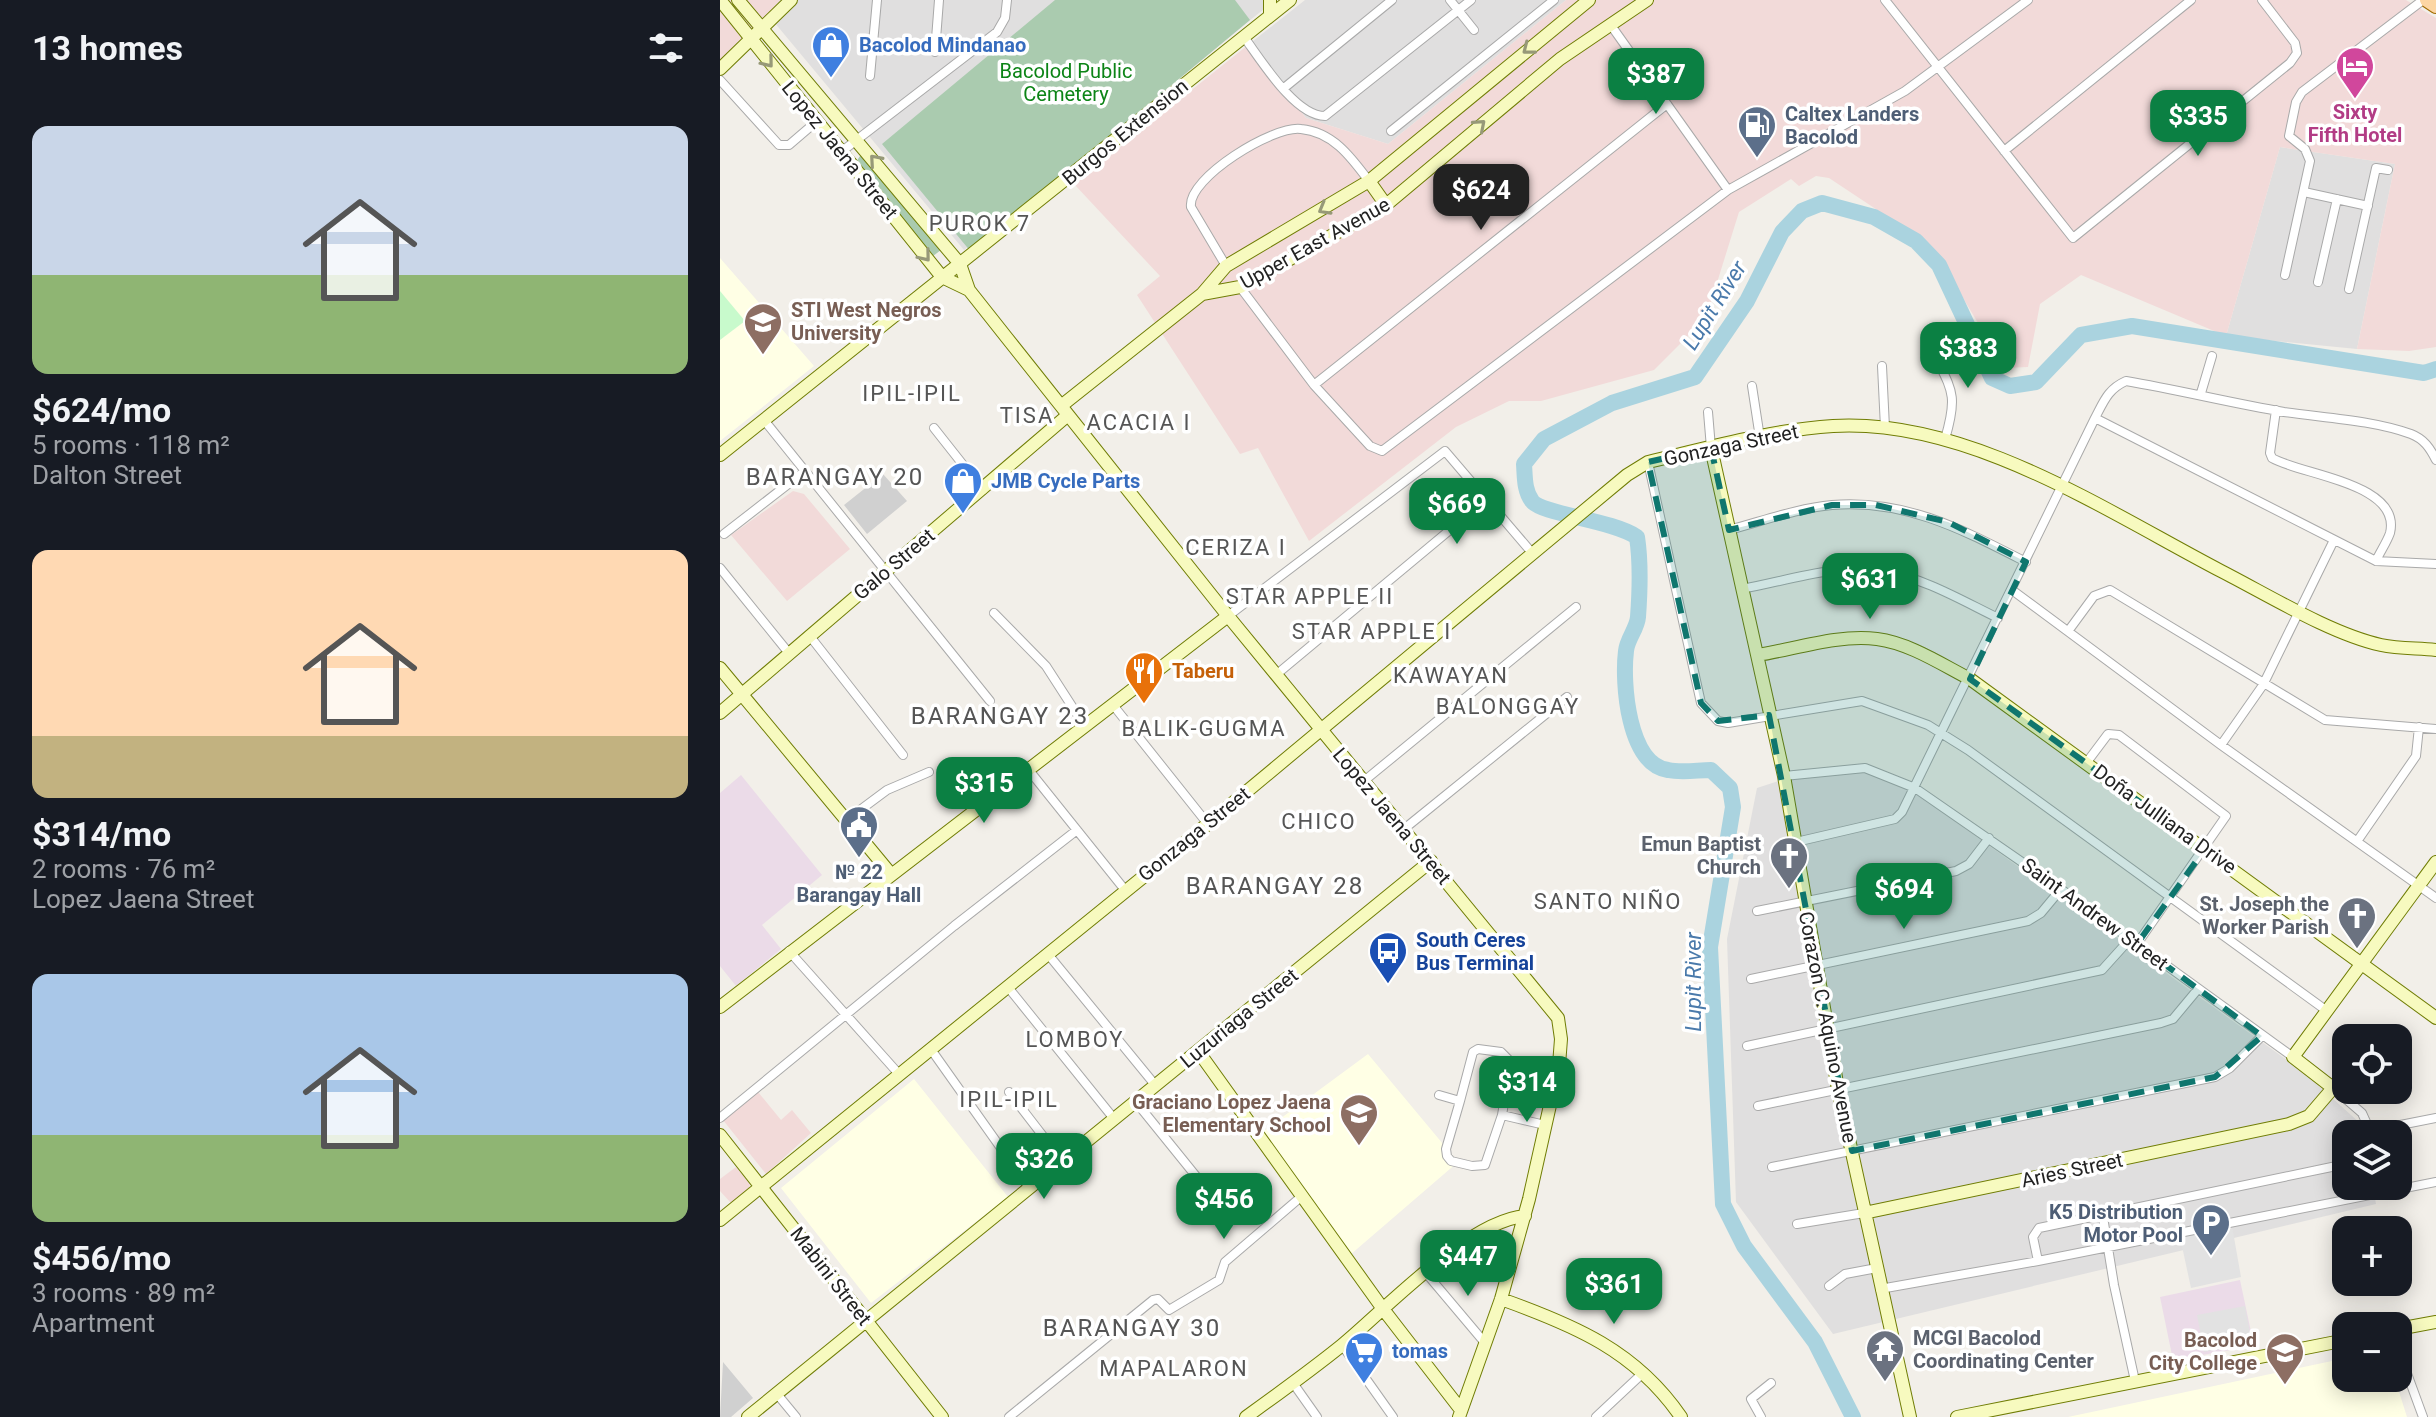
<!DOCTYPE html>
<html lang="en">
<head>
<meta charset="utf-8">
<style>
  body { margin:0; font-family:Roboto,sans-serif; background:#242831; color:#f1f3f6; height:100vh; display:flex; flex-direction:column; font-size:30px; white-space:nowrap }
  * { box-sizing:border-box; margin:0 }
  p { font-size:26px; color:#9ea1a6 }
  .icon { flex:none; width:44px; height:44px; fill:none; stroke:currentColor; stroke-width:2; stroke-linecap:round; stroke-linejoin:round }
  .map { position:relative; flex:1; overflow:hidden }
  .side { display:flex; flex-direction:column; background:#171b24; width:720px }
  .side>* { flex:none }
  .fabs { position:absolute; left:1612px; top:1024px; display:grid; gap:16px }
  .fabs a { display:grid; place-items:center; width:80px; height:80px; border-radius:16px; background:#171b24; box-shadow:0 4px 20px #0003; font-size:40px }
  .price { position:absolute; translate:-50% -68px; padding:0 18px; border-radius:16px; background:#0b8043; color:#fff; font-size:26px; line-height:52px; filter:drop-shadow(0 2px 4px #0008) }
  .price::after { content:''; position:absolute; left:50%; top:48px; width:24px; height:18px; margin-left:-12px; background:inherit; clip-path:polygon(0 0,100% 0,50% 100%) }
  .price.current { background:#222; color:#fff }
  ul { padding:0; list-style:none }
  li { display:grid; align-content:center; gap:16px; height:424px; padding:0 32px }
  li span { display:grid; place-items:center; height:248px; border-radius:16px; color:#555 }
  li>.icon { margin-inline-start:auto }
  span .icon { width:144px; height:144px; fill:#fffc; stroke-width:1 }
  li b { font-size:34px }
  h2 { display:flex; justify-content:space-between; align-items:center; height:96px; padding:0 32px; font-size:34px }
  main { display:flex; flex:1; min-height:0 }
  .map>svg:first-child { display:block }
</style>
</head>
<body>
<main>
<section class="side">
<h2>13 homes<svg class="icon" aria-label="filters" viewBox="0 0 24 24"><path d="M4 7h16M4 17h16"/><circle cx="9" cy="7" r="2"/><circle cx="15" cy="17" r="2"/></svg></h2>
<ul>
<li><span style="background:linear-gradient(#c9d6e8 60%,#8fb573 0)"><svg class="icon" aria-label="home" viewBox="0 0 24 24"><path d="M3 11l9-7 9 7M6 9v11h12V9"/></svg></span><div><b>$624/mo</b><p>5 rooms · 118 m²</p><p>Dalton Street</p></div></li>
<li><span style="background:linear-gradient(#ffd9b3 75%,#c2b280 0)"><svg class="icon" aria-label="home" viewBox="0 0 24 24"><path d="M3 11l9-7 9 7M6 9v11h12V9"/></svg></span><div><b>$314/mo</b><p>2 rooms · 76 m²</p><p>Lopez Jaena Street</p></div></li>
<li><span style="background:linear-gradient(#a9c7e8 65%,#8fb573 0)"><svg class="icon" aria-label="home" viewBox="0 0 24 24"><path d="M3 11l9-7 9 7M6 9v11h12V9"/></svg></span><div><b>$456/mo</b><p>3 rooms · 89 m²</p><p>Apartment</p></div></li>
</ul>
</section>
<div class="map">
<svg width="1716" height="1417" viewBox="0 0 1716 1417">
  <rect width="100%" height="100%" fill="#f2efe9"/>
  <path fill="#e0dfdf" d="M60,0H555L244,250L49,16Z
    M585,0H846L668,144L586,118L528,45Z
    M1560,147L1675,164L1637,349L1506,336Z
    M1134,769L1166,776L1193,791L1581,1070L1641,1124L1643,1134H1626V1186H1653L1656,1204L1113,1334L1016,1202L1007,939L1037,788L1065,779Z"/>
  <path fill="#f2dad9" d="M0,0H60L49,16L0,61Z
    M846,0H1686L1716,18V347L1689,351L1637,349L1675,164L1560,147L1506,336L1361,275L1320,304L1308,367L1285,368L1222,263L1198,237L1109,178L1096,176L1079,186L1071,179L1019,212L986,318L934,370L821,401H789L736,427L589,541L538,448L520,454L417,295L440,276L354,184L528,45L586,118L668,144Z
    M73,491L84,494L130,549L67,601L11,535Z
    M38,1092L61,1120L72,1110L91,1133L46,1174L3,1120Z
    M16,1167L30,1184L29,1189L11,1203L0,1191V1179Z"/>
  <path fill="#ebdbe8" d="M21,775L102,875L42,925L61,949L16,986L0,966V793Z
    M1520,1280L1534,1346L1453,1360L1440,1297Z"/>
  <path fill="#ffffe5" d="M0,258L94,366L0,441Z
    M648,1054L738,1162L630,1255L541,1133Z
    M194,1079L288,1197L151,1303L61,1188Z
    M1626,1358V1378H1633L1636,1392L1675,1379L1687,1417H1348Z"/>
  <path fill="#d0d0d0" d="M163,474L187,501L147,534L124,505Z
    M3,1362L33,1398L11,1417H0Z"/>
  <path fill="#aacbaf" d="M335,0H515L530,20L251,252L162,144Z
    M142,153L225,247L213,256L136,162Z"/>
  <path fill="#c8facc" d="M0,291L25,321L0,340Z"/>
  <path fill="#e2e2e2" d="M1512,1226L1521,1277L1471,1288L1460,1237Z
    M1525,1306L1532,1343L1484,1352L1477,1315Z"/>
  <g fill="none" stroke-linecap="round" stroke-linejoin="round">
    <path stroke="#aad3df" stroke-width="16" d="M1133,1417L1095,1342L1024,1246L1003,1204L990,947L1013,807L1010,788L991,770C978,770 962,773 948,770C908,764 902,683 906,651C907,639 917,629 918,617C920,590 921,563 917,537C892,520 821,514 812,501C804,490 805,477 804,464L824,439L892,403L975,377L1027,301L1062,232L1082,211L1102,203L1154,217L1196,241L1219,265L1272,378L1290,386L1316,382L1361,335L1412,326L1704,373L1716,369"/>
    <g stroke="#a9a9a9" stroke-width="10">
      <path id="street" d="M730,0L754,30
        M1165,0L1353,238L1570,63L1577,53L1575,43L1542,0
        M890,24L1008,190
        M524,37C541,60 575,116 605,116L751,0
        M215,52L219,0
        M150,76L157,0
        M0,80L59,145H69L97,121
        M564,88L672,0
        M671,131L834,0
        M1284,151L1471,0
        M121,152L277,32L285,18L287,0
        M1584,192L1648,206
        M506,266L471,207C467,178 554,125 581,129C613,132 631,157 649,181
        M1565,275L1590,161L1585,149L1569,136L1576,102L1582,92L1703,0
        M1598,282L1617,199
        M520,287L594,385L650,446L662,451L1008,190L1185,91L1308,0
        M1629,289L1656,168L1668,170
        M1211,347C1231,390 1239,392 1225,439
        M1162,366L1165,428
        M594,385L947,104
        M1032,386L1040,438
        M1481,393L1492,356
        M1556,410L1550,453L1552,458C1581,475 1682,483 1670,533C1667,542 1660,552 1656,561
        M988,412L991,448
        M1375,418L1656,561L1716,564
        M44,420L270,701
        M214,428L263,490
        M928,462L981,703L998,721L1008,723L1142,701L1208,725L1248,750L1607,1011
        M1009,530C1043,521 1078,508 1112,505C1186,499 1243,530 1306,562
        M4,534L85,471
        M0,568L68,652
        M1022,589C1066,581 1119,563 1163,571C1204,578 1241,600 1278,618
        M1292,590L1501,745L1716,898
        M274,613L326,666L364,725
        M508,616L725,451L813,554
        M1349,630L1374,596L1390,590L1605,720L1716,729
        M89,635L183,755
        M557,674L767,499
        M393,705L487,823
        M1501,745L1543,685L1614,540
        M1367,762L1388,734L1399,735L1506,816L1417,944
        M308,769L405,890
        M1064,776L1145,768L1195,788L1341,889L1573,1057
        M644,781L856,607
        M128,819L167,790L209,772
        M684,829L847,697
        M1638,840L1696,756L1699,727
        M1076,842L1175,819L1182,812L1375,418C1384,401 1388,389 1406,381C1459,390 1511,403 1564,412C1605,418 1652,420 1691,434C1704,439 1710,448 1716,460
        M1037,911L1236,871L1249,864L1269,838
        M69,951L178,1073
        M327,953L436,1086
        M1031,979L1308,921L1321,913L1341,889
        M287,986L395,1120
        M1027,1046L1382,970L1410,939
        M210,1048L310,1189
        M1613,1088L1642,1113L1651,1133
        M289,1092L343,1162
        M719,1095L740,1101L726,1149L727,1156L731,1161L752,1166L765,1165L782,1115L825,1125
        M740,1101L753,1052L758,1049L781,1052L791,1062L782,1115
        M416,1102L488,1191
        M1038,1106L1441,1023L1453,1019L1478,989
        M0,1118L234,926L357,830
        M1650,1131L1716,1118
        M1052,1167L1495,1077L1510,1068L1542,1036
        M1383,1217L1394,1285L1415,1381
        M1077,1224L1144,1213
        M1318,1261L1313,1237L1319,1228L1626,1164
        M706,1273L765,1343
        M1109,1286L1125,1274L1157,1268
        M1160,1289L1318,1261L1716,1182
        M622,1345L673,1417
        M1678,1349L1703,1417
        M573,1383L597,1417
        M57,1394L76,1417
        M289,1417L433,1300L438,1299L449,1310L499,1280L505,1262L582,1196
        M876,1417L924,1372
        M1041,1417L1031,1399L1051,1383"/>
    </g>
    <g stroke="#707d05" stroke-width="14">
      <path id="secondary" d="M0,0L222,277L249,290
        M18,0L240,264L249,290L287,338L508,616L838,1018L841,1039L839,1065L809,1199L781,1299L739,1417
        M550,16V0
        M0,69L71,0
        M649,181L666,205
        M482,294L520,287L666,205L840,59L927,0
        M341,406L482,294L506,266L649,181L869,0
        M991,448L1064,776L1118,1089L1190,1417
        M0,455L570,0
        M1038,655C1075,649 1119,634 1157,639C1189,643 1221,664 1250,679L1716,1018
        M0,668L170,873
        M0,713L348,415
        M0,1007L508,616
        M478,1051L663,1309L741,1410
        M0,1135L222,1417
        M1144,1213L1569,1124L1589,1116L1613,1088L1573,1057L1716,862
        M0,1220L454,852L907,475L928,462C987,448 1051,430 1113,426C1248,418 1386,511 1501,571C1548,595 1611,634 1661,645C1679,649 1698,648 1716,650
        M781,1299C854,1325 916,1351 961,1417
        M1678,1329L1716,1322
        M28,1417L711,861
        M526,1417C558,1394 590,1371 621,1346C666,1309 748,1221 805,1216
        M1237,1417L1626,1340"/>
    </g>
    <g stroke="#a06b00" stroke-width="16">
      <path id="primary" d="M1707,0L1716,6"/>
    </g>
    <use href="#street" stroke="#fff" stroke-width="8"/>
    <use href="#secondary" stroke="#f7fabf" stroke-width="12"/>
    <use href="#primary" stroke="#fcd6a4" stroke-width="14"/>
  </g>
  <defs><path id="oneway-chevron" d="M-2-3.5L2.5 0L-2 3.5" fill="none" stroke-width="1.6" stroke-linecap="round" stroke-linejoin="round" transform="scale(2)"/></defs>
  <g stroke="#979978">
    <use href="#oneway-chevron" transform="translate(808 49) rotate(142)"/>
    <use href="#oneway-chevron" transform="translate(48 62) rotate(51)"/>
    <use href="#oneway-chevron" transform="translate(760 125) rotate(-41)"/>
    <use href="#oneway-chevron" transform="translate(155 160) rotate(-131)"/>
    <use href="#oneway-chevron" transform="translate(604 209) rotate(150)"/>
    <use href="#oneway-chevron" transform="translate(205 256) rotate(51)"/>
  </g>
  <path fill="#0f766e" fill-opacity="0.2" stroke="#0f766e" stroke-width="6" stroke-dasharray="16 10" stroke-linejoin="round" d="M991,448L1009,530L1112,505H1156L1228,522L1306,562L1250,679L1485,849L1417,944L1542,1036L1495,1077L1132,1151L1049,715L998,721L981,703L928,462Z"/>
  <defs>
    <g id="shop-pin" transform="scale(2)"><path d="M0 17L-7.5 6A9.5 9.5 0 1 1 7.5 6Z" fill="#3f7fe0" stroke="#fff"/><path d="M-5-2.5h2.3a2.7 3.5 0 0 1 5.4 0H5L5.5 6h-11ZM-1.5-2.5h3a1.5 2.3 0 0 0-3 0Z" fill="#fff"/></g>
    <g id="hotel-pin" transform="scale(2)"><path d="M0 17L-7.5 6A9.5 9.5 0 1 1 7.5 6Z" fill="#d1479c" stroke="#fff"/><path d="M-6-4.5h1.5V1H6V5H4.5V3h-9V5H-6ZM-4 0a1.8 1.8 0 1 1 3.6 0ZM.5 0V-2.5h3Q6-2.5 6 0Z" fill="#fff"/></g>
    <g id="fuel-pin" transform="scale(2)"><path d="M0 17L-7.5 6A9.5 9.5 0 1 1 7.5 6Z" fill="#5c6f8a" stroke="#fff"/><path d="M-5.5-6h7V0h2V4h1.3V-2.5L3-4.5l.8-.8L6-3V5H2.5V1h-1V6h-7ZM-4.2-4.7v3.2H.2V-4.7Z" fill="#fff"/></g>
    <g id="university-pin" transform="scale(2)"><path d="M0 17L-7.5 6A9.5 9.5 0 1 1 7.5 6Z" fill="#8d6e63" stroke="#fff"/><path d="M0-5L7-2L0 1L-7-2ZM-4 1L0 2.5L4 1V4Q0 6-4 4Z" fill="#fff"/></g>
    <g id="restaurant-pin" transform="scale(2)"><path d="M0 17L-7.5 6A9.5 9.5 0 1 1 7.5 6Z" fill="#e8710a" stroke="#fff"/><path d="M-5-6h1v4h1v-4h1v4h1v-4h1v5L-1.5 .5V6h-2V.5L-5-1ZM5-6V6H3V1.5H1.5Q1.5-4 5-6Z" fill="#fff"/></g>
    <g id="civic-pin" transform="scale(2)"><path d="M0 17L-7.5 6A9.5 9.5 0 1 1 7.5 6Z" fill="#5c6f8a" stroke="#fff"/><path d="M-.6-6.5H3V-4.5H.6V-3L4-1V1h2V6H-6V1h2V-1L-.6-3ZM-1.2 2.5V6h2.4V2.5Z" fill="#fff"/></g>
    <g id="church-pin" transform="scale(2)"><path d="M0 17L-7.5 6A9.5 9.5 0 1 1 7.5 6Z" fill="#6b7280" stroke="#fff"/><path d="M-1.2-6h2.4v3.5h3.3v2.4h-3.3V6h-2.4V-.1h-3.3v-2.4h3.3Z" fill="#fff"/></g>
    <g id="bus-pin" transform="scale(2)"><path d="M0 17L-7.5 6A9.5 9.5 0 1 1 7.5 6Z" fill="#1a4fb4" stroke="#fff"/><path d="M-5-6H5V4H4V6H2V4H-2V6H-4V4H-5ZM-3.5-4V0h7V-4ZM-3.5 1.2v1.5H-2V1.2ZM2 1.2v1.5H3.5V1.2Z" fill="#fff"/></g>
    <g id="school-pin" transform="scale(2)"><path d="M0 17L-7.5 6A9.5 9.5 0 1 1 7.5 6Z" fill="#8d6e63" stroke="#fff"/><path d="M0-5L7-2L0 1L-7-2ZM-4 1L0 2.5L4 1V4Q0 6-4 4Z" fill="#fff"/></g>
    <g id="parking-pin" transform="scale(2)"><path d="M0 17L-7.5 6A9.5 9.5 0 1 1 7.5 6Z" fill="#5c6f8a" stroke="#fff"/><path d="M-3.5-5.5H1a3.5 3.5 0 0 1 0 7H-1V5.5H-3.5ZM-1-3.4V-.6H.8a1.4 1.4 0 0 0 0-2.8Z" fill="#fff"/></g>
    <g id="temple-pin" transform="scale(2)"><path d="M0 17L-7.5 6A9.5 9.5 0 1 1 7.5 6Z" fill="#6b7280" stroke="#fff"/><path d="M0-6L5-2H3V0L6.5 2.5H4V6H1.5V3h-3V6H-4V2.5H-6.5L-3 0V-2H-5Z" fill="#fff"/></g>
    <g id="supermarket-pin" transform="scale(2)"><path d="M0 17L-7.5 6A9.5 9.5 0 1 1 7.5 6Z" fill="#3f7fe0" stroke="#fff"/><path d="M-6-5.5h2.5l.6 2H6L4.5 2H-2.5L-4.4-4H-6ZM-1.5 3.2a1.3 1.3 0 1 0 .1 0ZM3 3.2a1.3 1.3 0 1 0 .1 0Z" fill="#fff"/></g>
  </defs>
  <g fill-rule="evenodd">
    <use href="#shop-pin" x="111" y="45"/>
    <use href="#hotel-pin" x="1635" y="66"/>
    <use href="#fuel-pin" x="1037" y="125"/>
    <use href="#university-pin" x="43" y="322"/>
    <use href="#shop-pin" x="243" y="481"/>
    <use href="#restaurant-pin" x="424" y="671"/>
    <use href="#civic-pin" x="139" y="825"/>
    <use href="#church-pin" x="1069" y="856"/>
    <use href="#church-pin" x="1637" y="916"/>
    <use href="#bus-pin" x="668" y="951"/>
    <use href="#school-pin" x="639" y="1113"/>
    <use href="#parking-pin" x="1491" y="1223"/>
    <use href="#temple-pin" x="1165" y="1349"/>
    <use href="#supermarket-pin" x="644" y="1351"/>
    <use href="#university-pin" x="1565" y="1352"/>
  </g>
  <g text-anchor="middle" stroke-width="7" stroke-linejoin="round" paint-order="stroke">
    <g font-size="20" font-weight="bold" fill="#366cbe" stroke="#fff" text-anchor="start">
      <text x="139" y="52">Bacolod Mindanao</text>
      <text x="271" y="488">JMB Cycle Parts</text>
      <text x="672" y="1358">tomas</text>
    </g>
    <g font-size="20" fill="#0c8416" stroke="#fff">
      <text x="346" y="78">Bacolod Public<tspan x="346" dy="23">Cemetery</tspan></text>
    </g>
    <g font-size="20" font-weight="bold" fill="#b23c85" stroke="#fff">
      <text x="1635" y="119">Sixty<tspan x="1635" dy="23">Fifth Hotel</tspan></text>
    </g>
    <g font-size="20" font-weight="bold" fill="#4e5e75" stroke="#fff" text-anchor="start">
      <text x="1065" y="121">Caltex Landers<tspan x="1065" dy="23">Bacolod</tspan></text>
      <text x="139" y="879" text-anchor="middle">№ 22<tspan x="139" dy="23">Barangay Hall</tspan></text>
      <text x="1463" y="1219" text-anchor="end">K5 Distribution<tspan x="1463" dy="23">Motor Pool</tspan></text>
    </g>
    <g font-size="20" fill="#222" stroke="#fff">
      <text transform="translate(405 132) rotate(-39)" y="7">Burgos Extension</text>
      <text transform="translate(120 150) rotate(51)" y="7">Lopez Jaena Street</text>
      <text transform="translate(595 243) rotate(-29)" y="7">Upper East Avenue</text>
      <text transform="translate(1011 445) rotate(-12)" y="7">Gonzaga Street</text>
      <text transform="translate(174 564) rotate(-40)" y="7">Galo Street</text>
      <text transform="translate(672 816) rotate(50)" y="7">Lopez Jaena Street</text>
      <text transform="translate(1445 819) rotate(36)" y="7">Doña Julliana Drive</text>
      <text transform="translate(474 834) rotate(-39)" y="7">Gonzaga Street</text>
      <text transform="translate(1375 914) rotate(36)" y="7">Saint Andrew Street</text>
      <text transform="translate(519 1018) rotate(-39)" y="7">Luzuriaga Street</text>
      <text transform="translate(1108 1027) rotate(79)" y="7">Corazon C. Aquino Avenue</text>
      <text transform="translate(1352 1170) rotate(-12)" y="7">Aries Street</text>
      <text transform="translate(111 1276) rotate(52)" y="7">Mabini Street</text>
    </g>
    <g font-size="20" font-weight="bold" fill="#785e54" stroke="#fff" text-anchor="end">
      <text x="71" y="317" text-anchor="start">STI West Negros<tspan x="71" dy="23">University</tspan></text>
      <text x="611" y="1109">Graciano Lopez Jaena<tspan x="611" dy="23">Elementary School</tspan></text>
      <text x="1537" y="1347">Bacolod<tspan x="1537" dy="23">City College</tspan></text>
    </g>
    <g font-size="20" font-weight="bold" fill="#c56008" stroke="#fff" text-anchor="start">
      <text x="452" y="678">Taberu</text>
    </g>
    <g font-size="20" font-weight="bold" fill="#5b616d" stroke="#fff" text-anchor="end">
      <text x="1041" y="851">Emun Baptist<tspan x="1041" dy="23">Church</tspan></text>
      <text x="1609" y="911">St. Joseph the<tspan x="1609" dy="23">Worker Parish</tspan></text>
      <text x="1193" y="1345" text-anchor="start">MCGI Bacolod<tspan x="1193" dy="23">Coordinating Center</tspan></text>
    </g>
    <g font-size="20" font-weight="bold" fill="#164399" stroke="#fff" text-anchor="start">
      <text x="696" y="947">South Ceres<tspan x="696" dy="23">Bus Terminal</tspan></text>
    </g>
    <g font-size="22" letter-spacing="2" fill="#555" stroke="#fff">
      <text x="260" y="231">PUROK 7</text>
      <text x="192" y="401">IPIL-IPIL</text>
      <text x="307" y="423">TISA</text>
      <text x="419" y="430">ACACIA I</text>
      <text x="516" y="555">CERIZA I</text>
      <text x="590" y="604">STAR APPLE II</text>
      <text x="652" y="639">STAR APPLE I</text>
      <text x="731" y="683">KAWAYAN</text>
      <text x="788" y="714">BALONGGAY</text>
      <text x="484" y="736">BALIK-GUGMA</text>
      <text x="599" y="829">CHICO</text>
      <text x="888" y="909">SANTO NIÑO</text>
      <text x="355" y="1047">LOMBOY</text>
      <text x="289" y="1107">IPIL-IPIL</text>
      <text x="454" y="1376">MAPALARON</text>
    </g>
    <g font-size="22" font-style="italic" fill="#4a7aab" stroke="#fff">
      <text transform="translate(994 305) rotate(-58)" y="8">Lupit River</text>
      <text transform="translate(973 982) rotate(-90)" y="8">Lupit River</text>
    </g>
    <g font-size="24" letter-spacing="2" fill="#555" stroke="#fff">
      <text x="115" y="485">BARANGAY 20</text>
      <text x="280" y="724">BARANGAY 23</text>
      <text x="555" y="894">BARANGAY 28</text>
      <text x="412" y="1336">BARANGAY 30</text>
    </g>
  </g>
</svg>
<div class="fabs">
<a><svg class="icon" aria-label="locate" viewBox="0 0 24 24"><circle cx="12" cy="12" r="6"/><path d="M12 2v4M12 18v4M2 12h4M18 12h4"/></svg></a>
<a><svg class="icon" aria-label="layers" viewBox="0 0 24 24"><path d="M12 4l9 5-9 5-9-5zM3 14l9 5 9-5"/></svg></a>
<a>+</a>
<a>−</a>
</div>
<b class="price" style="left:936px;top:116px">$387</b>
<b class="price" style="left:1478px;top:158px">$335</b>
<b class="price current" style="left:761px;top:232px">$624</b>
<b class="price" style="left:1248px;top:390px">$383</b>
<b class="price" style="left:737px;top:546px">$669</b>
<b class="price" style="left:1150px;top:621px">$631</b>
<b class="price" style="left:264px;top:825px">$315</b>
<b class="price" style="left:1184px;top:931px">$694</b>
<b class="price" style="left:807px;top:1124px">$314</b>
<b class="price" style="left:324px;top:1201px">$326</b>
<b class="price" style="left:504px;top:1241px">$456</b>
<b class="price" style="left:748px;top:1298px">$447</b>
<b class="price" style="left:894px;top:1326px">$361</b>
</div>
</main>
</body>
</html>
